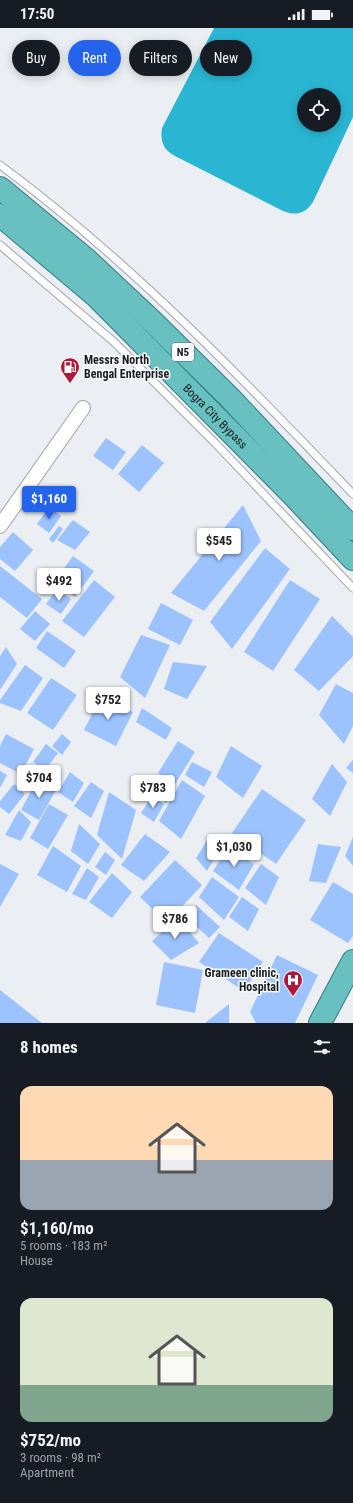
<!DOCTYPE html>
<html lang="en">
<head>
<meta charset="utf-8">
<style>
  body { margin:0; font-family:"Roboto Condensed",sans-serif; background:#242831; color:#f1f3f6; height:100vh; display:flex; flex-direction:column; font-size:15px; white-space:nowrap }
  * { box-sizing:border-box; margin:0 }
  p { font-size:13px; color:#9ea1a6 }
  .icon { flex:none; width:22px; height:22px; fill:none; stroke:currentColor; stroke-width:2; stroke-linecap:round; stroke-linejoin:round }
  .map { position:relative; height:995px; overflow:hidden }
  .drawer { display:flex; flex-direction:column; background:#171b24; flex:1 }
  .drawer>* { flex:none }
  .hud { position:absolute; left:12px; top:12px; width:329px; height:36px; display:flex; gap:8px }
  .buttons { position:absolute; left:297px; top:60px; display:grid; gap:8px }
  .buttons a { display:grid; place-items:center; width:44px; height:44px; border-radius:50%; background:#171b24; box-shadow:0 2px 10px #0003; font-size:20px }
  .price { position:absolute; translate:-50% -34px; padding:0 9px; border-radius:4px; background:#fff; color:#222; font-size:13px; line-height:26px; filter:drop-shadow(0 1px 2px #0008) }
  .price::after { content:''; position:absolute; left:50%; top:24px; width:12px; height:9px; margin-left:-6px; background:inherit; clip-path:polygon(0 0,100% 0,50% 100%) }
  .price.on { background:#2563eb; color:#fff }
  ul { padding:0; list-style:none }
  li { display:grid; align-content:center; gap:8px; height:212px; padding:0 20px }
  li span { display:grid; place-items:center; height:124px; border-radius:12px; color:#555 }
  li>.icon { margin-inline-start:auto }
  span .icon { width:72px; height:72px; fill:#fffc; stroke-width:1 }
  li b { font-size:17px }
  h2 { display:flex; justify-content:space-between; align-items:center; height:48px; padding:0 20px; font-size:17px }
  .chip { padding:0 14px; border-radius:18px; background:#171b24; box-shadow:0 2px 10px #0003; font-size:14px; line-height:36px }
  .chip.on { background:#2563eb; color:#fff }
  .status { display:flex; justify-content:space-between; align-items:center; height:28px; padding:0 20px; background:#171b24; direction:ltr }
  .status svg { height:11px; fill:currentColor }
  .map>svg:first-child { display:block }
</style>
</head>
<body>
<div class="status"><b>17:50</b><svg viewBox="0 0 49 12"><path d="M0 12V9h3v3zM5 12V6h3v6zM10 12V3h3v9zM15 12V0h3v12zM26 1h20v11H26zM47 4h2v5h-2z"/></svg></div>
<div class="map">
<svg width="353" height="995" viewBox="0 0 353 995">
  <rect width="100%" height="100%" fill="#ebeef2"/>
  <path fill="#2ab6d3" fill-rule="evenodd" d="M214,0H353V89L313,174C305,186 296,188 283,183L175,128C163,122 160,113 162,100ZM304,67H334V97H304Z"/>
  <path fill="#9dc3ff" d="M106,410L126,424L113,442L93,428Z
    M142,417L164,435L139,464L118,446Z
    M35,461L47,470L39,484L23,474Z
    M243,477L261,513L204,583L171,565Z
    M49,479L61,488L49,505L37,496Z
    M73,492L90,504L75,522L57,512Z
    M59,498L63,501L53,515L49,511Z
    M13,504L33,522L15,543L0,531V519Z
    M265,520L290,541L232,621L210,594Z
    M73,528L94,543L75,569L54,554Z
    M0,538L42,571L27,590L0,569Z
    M94,552L115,569L84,609L62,593Z
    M290,552L320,571L273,643L244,624Z
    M57,561L71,571L61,586L46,576Z
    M161,575L193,592L180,617L148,601Z
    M35,583L50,596L35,613L20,601Z
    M332,588L353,609V628L319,663L294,642Z
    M47,603L76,623L64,640L36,620Z
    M141,607L170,617L145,670L120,649Z
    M6,619L17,636L0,662V628Z
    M173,634L207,638L187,671L164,661Z
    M25,637L43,650L21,683L0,675V672Z
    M51,650L77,667L53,702L27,685Z
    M336,656L353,665V698L344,716L319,687Z
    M101,668L133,684L116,718L84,702Z
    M142,680L172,700L166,712L136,694Z
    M6,706L34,721L21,746L0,735V718Z
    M62,706L71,714L62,727L52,718Z
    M178,713L195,724L175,756L158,745Z
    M46,716L58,725L45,742L33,734Z
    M231,718L262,738L243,770L216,749Z
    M353,732V745L346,740Z
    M192,734L212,744L204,759L185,747Z
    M332,736L347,754L330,788L312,771Z
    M0,743L7,747L0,760Z
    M70,744L84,755L73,774L58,764Z
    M39,748L56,762L39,792L21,782Z
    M182,752L205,768L181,811L159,793Z
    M165,753L174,760L166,775L156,765Z
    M91,754L104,763L91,790L74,778Z
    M14,756L25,766L9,786L0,779V773Z
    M262,761L306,792L276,836L232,805Z
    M109,764L136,782L122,831L97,807Z
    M152,768L164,776L154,794L141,785Z
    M49,776L68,787L48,821L30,810Z
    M19,782L31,794L21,813L5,807Z
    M79,796L100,816L88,836L71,823Z
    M145,806L170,824L144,853L121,837Z
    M209,809L221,819L207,843L196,830Z
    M353,809V838L345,828Z
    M318,816L341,819L326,855L309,853Z
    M53,818L81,838L67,864L37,847Z
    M228,819L254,836L239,862L213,843Z
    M105,824L115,832L106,847L95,839Z
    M175,832L202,857L167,895L140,869Z
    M0,836L19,846L0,879Z
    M261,836L279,849L266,877L245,860Z
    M87,840L99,849L86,872L72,866Z
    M112,845L132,864L112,890L89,874Z
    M212,849L239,869L224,892L199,869Z
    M333,854L353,866V908L348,915L310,892Z
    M242,869L259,881L248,903L229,889Z
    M196,877L220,899L209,910L185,888Z
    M178,890L199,915L171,932L152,913Z
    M219,905L263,934L244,963L199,934Z
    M277,927L318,947L295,995H256L250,984Z
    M164,934L203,942L195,985L156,977Z
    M0,962L42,995H0Z
    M229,976V995H205Z"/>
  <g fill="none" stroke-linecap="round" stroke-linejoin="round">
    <g stroke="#a2a4a8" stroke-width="9">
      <path id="service" d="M0,137C130,233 242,350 353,466
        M0,217L114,314L216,416L353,560"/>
    </g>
    <g stroke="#a2a4a8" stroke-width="16">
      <path id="minor" d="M0,498L83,380"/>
    </g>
    <g stroke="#347c7d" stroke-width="24">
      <g id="trunk">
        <path d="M0,160L87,232L152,293L230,370L353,501"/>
        <path id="s1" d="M0,187L96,268L292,466L353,531"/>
        <path d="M320,995L353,933"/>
      </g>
    </g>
    <use href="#service" stroke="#fff" stroke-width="7"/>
    <use href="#minor" stroke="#fff" stroke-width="14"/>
    <use href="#trunk" stroke="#68c0c0" stroke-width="22"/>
  </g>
  <defs>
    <g id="fuel-pin" transform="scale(1)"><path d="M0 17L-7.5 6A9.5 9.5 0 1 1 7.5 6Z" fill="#ae193b" stroke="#f9fbff"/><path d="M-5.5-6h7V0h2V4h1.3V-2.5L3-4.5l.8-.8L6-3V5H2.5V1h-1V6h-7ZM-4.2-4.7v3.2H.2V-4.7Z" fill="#fff"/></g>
    <g id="hospital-pin" transform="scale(1)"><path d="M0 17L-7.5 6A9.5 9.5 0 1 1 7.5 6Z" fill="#ae193b" stroke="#f9fbff"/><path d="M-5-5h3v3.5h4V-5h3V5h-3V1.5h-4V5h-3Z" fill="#fff"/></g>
  </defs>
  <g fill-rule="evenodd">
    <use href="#fuel-pin" x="70" y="339"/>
    <use href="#hospital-pin" x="293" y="952"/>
  </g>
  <g text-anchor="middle" stroke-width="3" stroke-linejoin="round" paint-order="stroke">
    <rect fill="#f9fbff" stroke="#5d5e61" stroke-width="1" x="172" y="315" width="22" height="18" rx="3"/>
    <g font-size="11" font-weight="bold" fill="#1a1b1d">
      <text x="183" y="328">N5</text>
    </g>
    <g font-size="12" font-weight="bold" fill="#1a1b1d" stroke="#f9fbff" text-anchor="start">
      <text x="84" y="336">Messrs North<tspan x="84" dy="14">Bengal Enterprise</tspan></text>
      <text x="279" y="949" text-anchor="end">Grameen clinic,<tspan x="279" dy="14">Hospital</tspan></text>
    </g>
    <g font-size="12" fill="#1a1b1d" stroke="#f9fbff">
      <text dy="4" stroke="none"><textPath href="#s1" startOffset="295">Bogra City Bypass</textPath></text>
    </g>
  </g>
</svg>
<div class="buttons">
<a><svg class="icon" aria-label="locate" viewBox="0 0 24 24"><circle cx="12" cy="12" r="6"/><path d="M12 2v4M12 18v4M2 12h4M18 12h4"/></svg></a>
</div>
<b class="price on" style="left:49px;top:492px">$1,160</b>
<b class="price" style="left:219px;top:534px">$545</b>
<b class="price" style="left:59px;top:574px">$492</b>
<b class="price" style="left:108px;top:693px">$752</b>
<b class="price" style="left:39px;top:771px">$704</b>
<b class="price" style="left:153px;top:781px">$783</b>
<b class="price" style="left:234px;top:840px">$1,030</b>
<b class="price" style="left:175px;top:912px">$786</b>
<div class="hud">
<a class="chip">Buy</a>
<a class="chip on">Rent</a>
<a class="chip">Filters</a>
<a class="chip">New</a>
</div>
</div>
<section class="drawer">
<h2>8 homes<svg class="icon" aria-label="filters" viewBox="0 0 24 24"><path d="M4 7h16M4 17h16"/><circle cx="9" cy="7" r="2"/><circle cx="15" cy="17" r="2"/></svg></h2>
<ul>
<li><span style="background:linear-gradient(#ffd9b3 60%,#9aa5b1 0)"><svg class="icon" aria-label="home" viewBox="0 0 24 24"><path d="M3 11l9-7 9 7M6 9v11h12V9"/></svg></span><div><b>$1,160/mo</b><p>5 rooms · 183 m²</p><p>House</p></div></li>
<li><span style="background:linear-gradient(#dfe7d0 70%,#7fa58c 0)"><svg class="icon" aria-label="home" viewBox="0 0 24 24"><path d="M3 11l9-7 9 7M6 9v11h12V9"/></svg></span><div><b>$752/mo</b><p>3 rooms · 98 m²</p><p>Apartment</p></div></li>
</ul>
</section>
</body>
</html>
